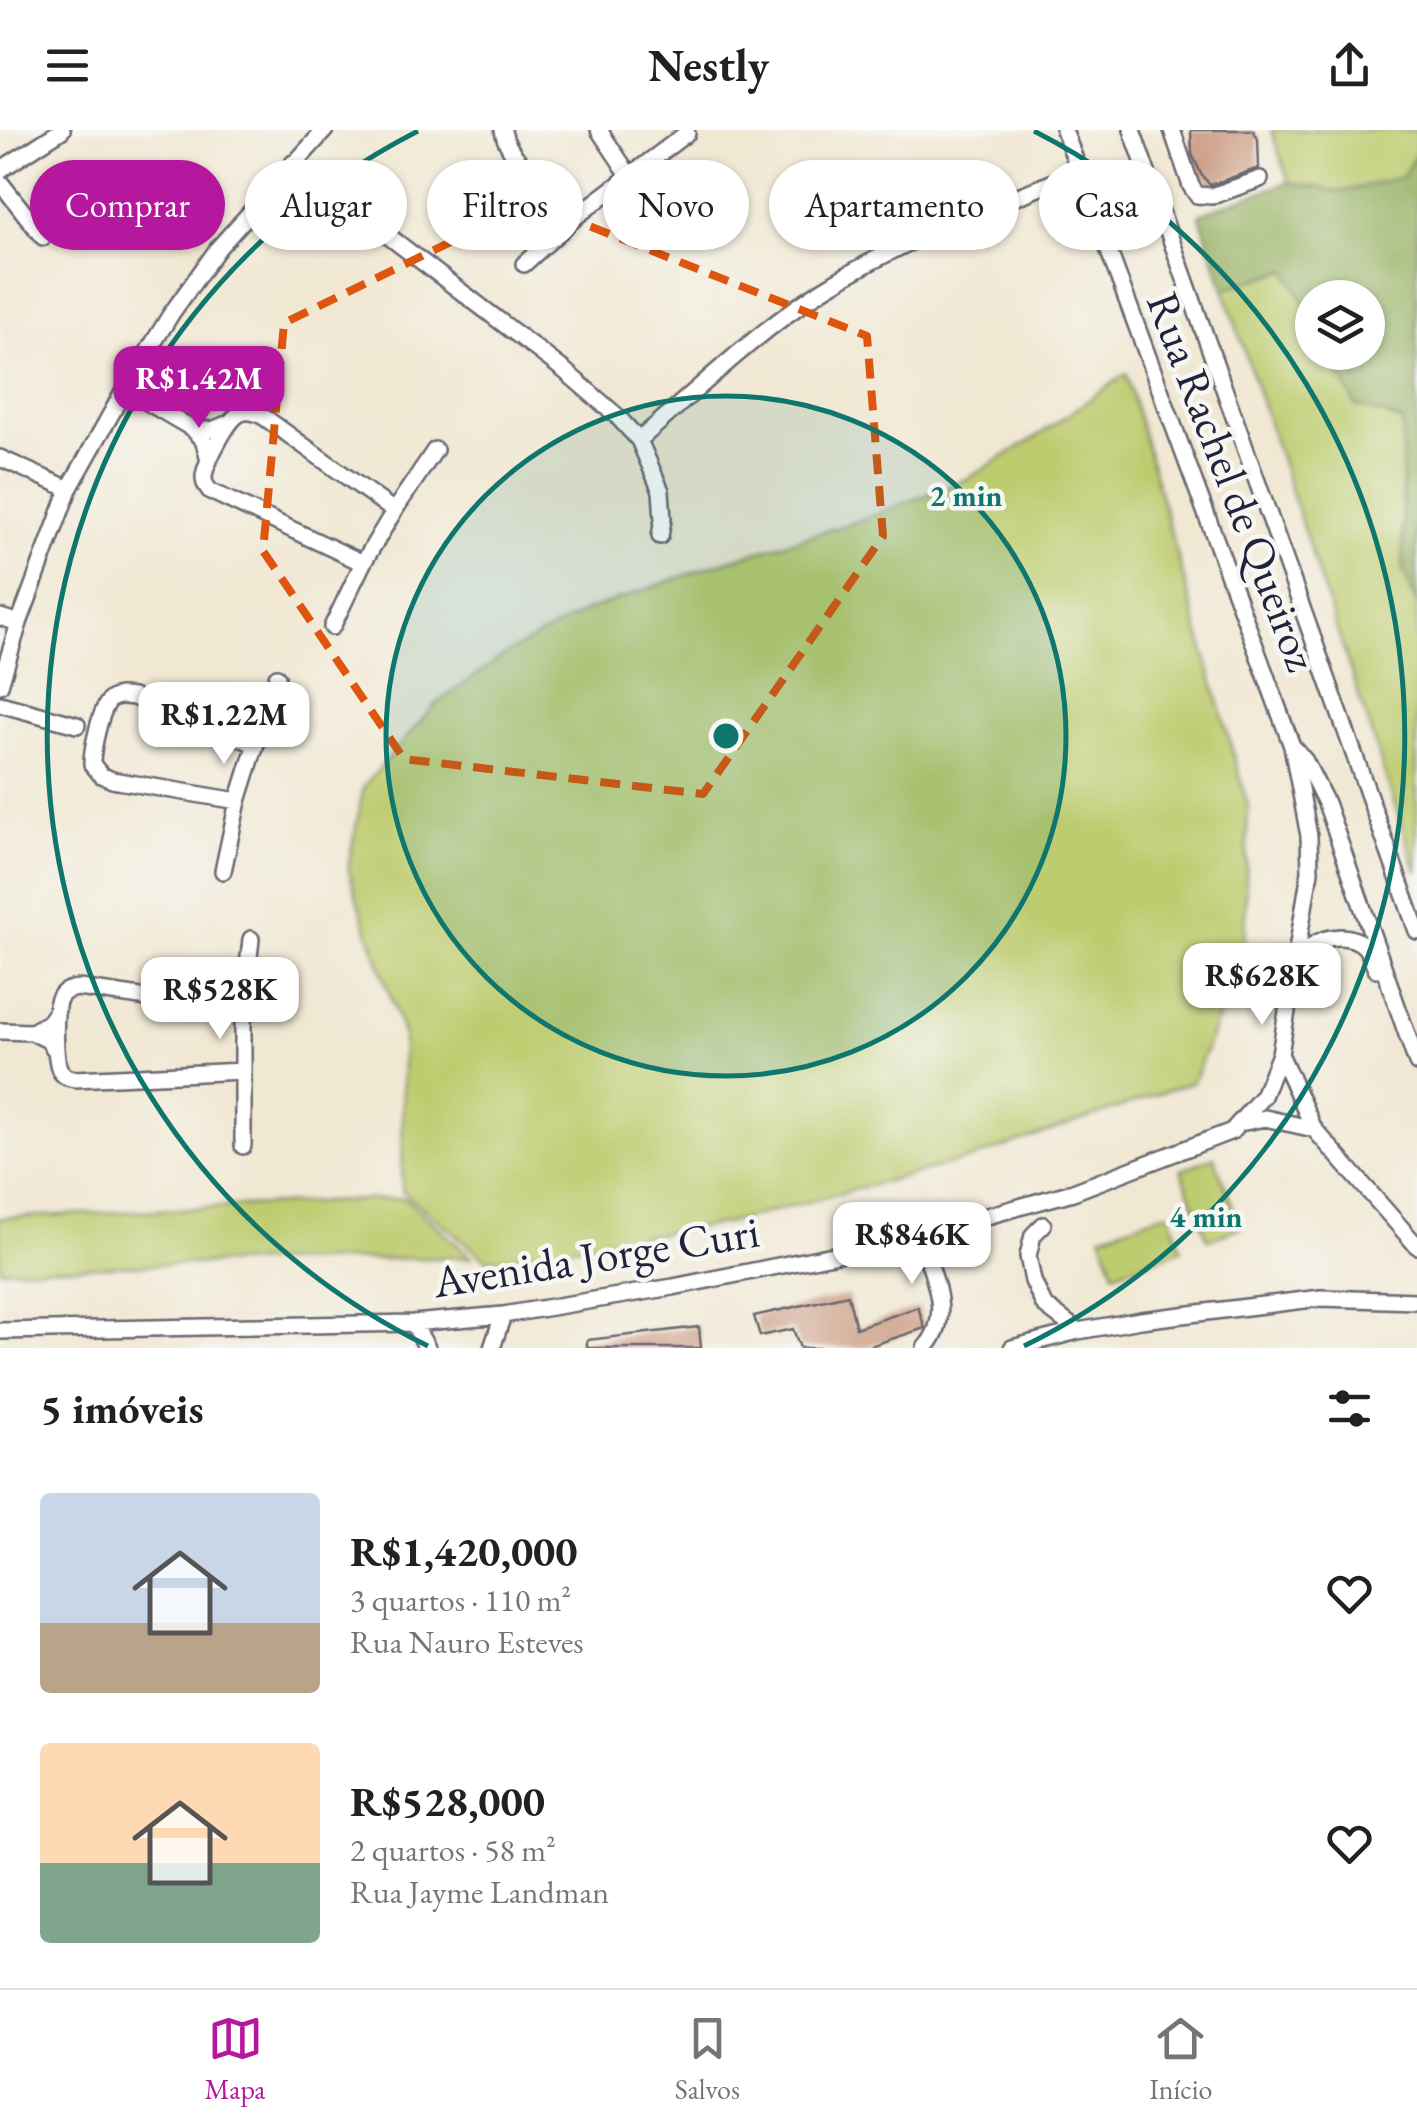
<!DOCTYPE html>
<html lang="pt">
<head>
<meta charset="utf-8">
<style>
  body { margin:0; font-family:"EB Garamond",serif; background:#f2f2f2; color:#202124; height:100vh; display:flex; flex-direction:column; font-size:38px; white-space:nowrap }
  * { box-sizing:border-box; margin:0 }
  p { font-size:32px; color:#757577 }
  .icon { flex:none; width:55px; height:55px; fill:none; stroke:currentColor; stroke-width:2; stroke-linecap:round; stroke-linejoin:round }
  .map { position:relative; height:1218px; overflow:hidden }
  .panel { display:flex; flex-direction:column; background:#fff; flex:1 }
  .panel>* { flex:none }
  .banner { position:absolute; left:30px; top:30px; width:1358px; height:90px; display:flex; gap:20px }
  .controls { position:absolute; left:1295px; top:150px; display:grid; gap:20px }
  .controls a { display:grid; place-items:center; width:90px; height:90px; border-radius:50%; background:#fff; box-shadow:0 2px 8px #0004; font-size:50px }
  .price { position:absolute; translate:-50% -85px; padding:0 22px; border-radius:20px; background:#fff; color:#222; font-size:32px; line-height:65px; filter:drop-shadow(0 2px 5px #0008) }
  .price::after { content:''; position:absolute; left:50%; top:60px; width:30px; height:22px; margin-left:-15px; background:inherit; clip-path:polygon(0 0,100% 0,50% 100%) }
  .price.active { background:#b5179e; color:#fff }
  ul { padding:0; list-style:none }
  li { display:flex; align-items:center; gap:30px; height:250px; padding:0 40px }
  li span { display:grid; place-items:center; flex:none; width:280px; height:200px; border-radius:10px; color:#555 }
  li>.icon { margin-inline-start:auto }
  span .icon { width:120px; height:120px; fill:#fffc; stroke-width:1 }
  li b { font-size:42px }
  h2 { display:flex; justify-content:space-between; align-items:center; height:120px; padding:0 40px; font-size:42px }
  .chip { padding:0 35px; border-radius:45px; background:#fff; box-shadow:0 2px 8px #0004; font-size:35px; line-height:90px }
  .chip.active { background:#b5179e; color:#fff }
  header { display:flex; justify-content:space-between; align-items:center; height:130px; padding:0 40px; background:#fff; font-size:45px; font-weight:700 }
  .menu { display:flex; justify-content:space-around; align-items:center; height:140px; border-top:2px solid #e0e0e0; background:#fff; font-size:28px; color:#757577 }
  .menu a { display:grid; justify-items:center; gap:5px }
  .menu .active { color:#b5179e }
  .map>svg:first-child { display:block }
</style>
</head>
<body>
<header><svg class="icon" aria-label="menu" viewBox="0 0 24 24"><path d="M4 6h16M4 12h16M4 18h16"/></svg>Nestly<svg class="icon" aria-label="share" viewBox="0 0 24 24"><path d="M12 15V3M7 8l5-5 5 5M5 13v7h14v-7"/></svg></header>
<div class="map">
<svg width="1417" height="1218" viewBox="0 0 1417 1218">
  <rect width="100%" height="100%" fill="#f6f6f2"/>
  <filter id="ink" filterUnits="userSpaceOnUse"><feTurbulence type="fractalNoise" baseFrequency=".01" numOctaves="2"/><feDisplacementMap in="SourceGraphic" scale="20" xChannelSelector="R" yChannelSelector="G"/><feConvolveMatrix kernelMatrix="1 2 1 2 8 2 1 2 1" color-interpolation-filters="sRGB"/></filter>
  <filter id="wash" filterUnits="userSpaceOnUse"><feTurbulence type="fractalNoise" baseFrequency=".0048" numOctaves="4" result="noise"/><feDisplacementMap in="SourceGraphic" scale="40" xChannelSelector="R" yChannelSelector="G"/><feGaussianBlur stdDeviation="2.25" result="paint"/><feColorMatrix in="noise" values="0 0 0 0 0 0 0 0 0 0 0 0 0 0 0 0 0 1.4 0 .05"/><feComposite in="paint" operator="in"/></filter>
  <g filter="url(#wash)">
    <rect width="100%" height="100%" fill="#f1e8d3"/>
    <path fill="#becc6f" stroke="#707755" stroke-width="2.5" d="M1271,0H1417V23L1402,47L1341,62L1289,52Z
      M1287,140L1312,190V222L1329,223L1356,276L1402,290L1403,439L1417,475V742L1224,159Z
      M1126,244L1248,676L1244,822L1193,952L970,1029L728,1093L487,1130L402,1061L403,904L357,769L348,737L364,656L435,575L506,524L586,481L717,434L861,390L967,349L1036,307Z
      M1214,1027L1241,1097L1208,1110L1181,1040Z
      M405,1068L472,1127L0,1139V1088Z
      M1169,1082L1182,1120L1114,1143L1101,1105Z"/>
    <path fill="#96b062" stroke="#5c694e" stroke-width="2.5" d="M1417,23V475L1403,439L1402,291L1356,276L1329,223L1368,222V168H1312V190L1287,140L1224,159L1199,84L1289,52L1341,62L1402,47Z"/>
    <g id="blocks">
      <path fill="#ca9a80" d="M1191,0H1253L1258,9L1259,38L1210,55L1201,44L1192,24Z
        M848,1165L856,1198L918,1177L925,1198L864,1218H800L793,1199L760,1206L754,1186Z
        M699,1197L701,1218H587V1210Z"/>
    </g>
  </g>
  <g filter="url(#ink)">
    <use href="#blocks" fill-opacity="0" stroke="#6a6770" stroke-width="2.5"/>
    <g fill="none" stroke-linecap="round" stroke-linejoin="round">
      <g stroke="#6a6770" stroke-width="20">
        <path id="minor" d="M503,0C507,31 555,65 578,85
          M599,0L629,45
          M1064,0L1292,616L1309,706L1310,741L1280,924L1314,999L1417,1116
          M1132,0L1417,801
          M1172,0L1191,56L1197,65L1212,66L1260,49
          M293,33L565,241L617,286L639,310L661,361L663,390L660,406
          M0,40L62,0
          M0,52L43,107
          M524,134L578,85L687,3
          M125,259L193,299
          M639,310C698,259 756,203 822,160C903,109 991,77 1079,42
          M0,328L69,359
          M209,331L204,312L193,299L212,300L229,293
          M363,433L210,361C205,354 204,354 204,346C206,332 228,288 241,283C249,280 257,283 264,287L394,381
          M0,487L19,493
          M332,497L363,433L394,381L435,320
          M0,555L19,493L69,359L125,259L171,184L219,117L325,0
          M0,574L77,595
          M1295,619L1305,631L1326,673L1417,933
          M238,671L112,650L101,645L92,634C92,620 100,580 110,570C117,564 125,566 133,567L255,614
          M223,741L238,671L277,547
          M1299,837C1302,830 1306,821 1312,816C1326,805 1352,803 1365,817C1370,822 1373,833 1376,839
          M0,901L32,902
          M56,921L48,910L32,902L49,892L57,880
          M242,941L75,949C67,947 66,948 61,942C54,932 54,880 59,869C63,860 71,859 79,858L243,882
          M1240,993L1265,988L1314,999
          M243,1016V882L251,809
          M1043,1095L1033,1105L1028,1126L1033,1151L1044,1175L1078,1201
          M920,1105C930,1142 956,1185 925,1218
          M413,1193L427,1218
          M0,1201L413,1193L503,1185L673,1157L883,1115L1073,1062L1232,1001L1263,966L1280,924
          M492,1218L503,1185
          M1012,1218L1078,1201L1141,1190L1321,1168L1417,1171"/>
      </g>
      <use href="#minor" stroke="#fff" stroke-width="15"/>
    </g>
  </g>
  <path fill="none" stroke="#de560e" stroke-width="8" stroke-dasharray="20 12" stroke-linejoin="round" d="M531,73L867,206L883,406L703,664L404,629L263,421L284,193Z"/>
  <circle cx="726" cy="606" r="340" fill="#0f766e" fill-opacity=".12"/>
  <g fill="none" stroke="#0f766e" stroke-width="5">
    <circle cx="726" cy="606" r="340"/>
    <path d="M428 1216A679 679 0 0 1 418 1M1034 1A679 679 0 0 1 1024 1216"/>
  </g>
  <g text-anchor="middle" stroke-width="9" stroke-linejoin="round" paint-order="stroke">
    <g font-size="45" fill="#22223b" stroke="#f6f6f2">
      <text transform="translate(1233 351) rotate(69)" y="16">Rua Rachel de Queiroz</text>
      <text transform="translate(596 1126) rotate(-9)" y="16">Avenida Jorge Curi</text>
    </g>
  </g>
  <circle cx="726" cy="606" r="15" fill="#0f766e" stroke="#f6f6f2" stroke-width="5"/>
  <g font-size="30" text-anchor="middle" font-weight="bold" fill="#0f766e" stroke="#f6f6f2" stroke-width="9" stroke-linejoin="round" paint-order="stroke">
    <text x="966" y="376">2 min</text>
    <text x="1206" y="1097">4 min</text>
  </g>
</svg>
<div class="controls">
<a><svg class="icon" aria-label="layers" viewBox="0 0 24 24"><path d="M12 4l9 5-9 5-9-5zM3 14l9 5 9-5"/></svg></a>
</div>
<b class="price active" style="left:199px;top:301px">R$1.42M</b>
<b class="price" style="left:224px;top:637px">R$1.22M</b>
<b class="price" style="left:1262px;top:898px">R$628K</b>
<b class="price" style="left:220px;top:912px">R$528K</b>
<b class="price" style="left:912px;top:1157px">R$846K</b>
<div class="banner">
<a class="chip active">Comprar</a>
<a class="chip">Alugar</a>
<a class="chip">Filtros</a>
<a class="chip">Novo</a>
<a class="chip">Apartamento</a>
<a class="chip">Casa</a>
</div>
</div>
<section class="panel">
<h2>5 imóveis<svg class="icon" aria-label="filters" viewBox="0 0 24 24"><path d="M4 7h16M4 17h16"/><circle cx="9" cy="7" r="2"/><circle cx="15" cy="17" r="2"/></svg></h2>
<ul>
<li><span style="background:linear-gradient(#c9d6e8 65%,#b9a48a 0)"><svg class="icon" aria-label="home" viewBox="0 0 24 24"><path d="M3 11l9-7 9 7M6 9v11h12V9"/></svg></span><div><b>R$1,420,000</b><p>3 quartos · 110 m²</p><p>Rua Nauro Esteves</p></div><svg class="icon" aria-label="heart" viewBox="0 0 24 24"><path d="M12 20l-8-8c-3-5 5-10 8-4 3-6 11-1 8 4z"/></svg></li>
<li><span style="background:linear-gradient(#ffd9b3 60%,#7fa58c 0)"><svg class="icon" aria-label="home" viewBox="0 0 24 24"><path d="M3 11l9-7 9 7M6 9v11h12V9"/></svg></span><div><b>R$528,000</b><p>2 quartos · 58 m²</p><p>Rua Jayme Landman</p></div><svg class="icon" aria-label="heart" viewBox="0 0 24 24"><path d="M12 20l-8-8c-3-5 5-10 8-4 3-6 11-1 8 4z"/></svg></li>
</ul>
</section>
<nav class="menu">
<a class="active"><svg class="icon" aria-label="map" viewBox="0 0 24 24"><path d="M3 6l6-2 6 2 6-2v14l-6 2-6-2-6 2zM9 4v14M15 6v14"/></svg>Mapa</a>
<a><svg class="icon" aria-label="saved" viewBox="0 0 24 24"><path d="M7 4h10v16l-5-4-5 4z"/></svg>Salvos</a>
<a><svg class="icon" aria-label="home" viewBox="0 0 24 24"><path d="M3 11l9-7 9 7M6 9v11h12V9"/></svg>Início</a>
</nav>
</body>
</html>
